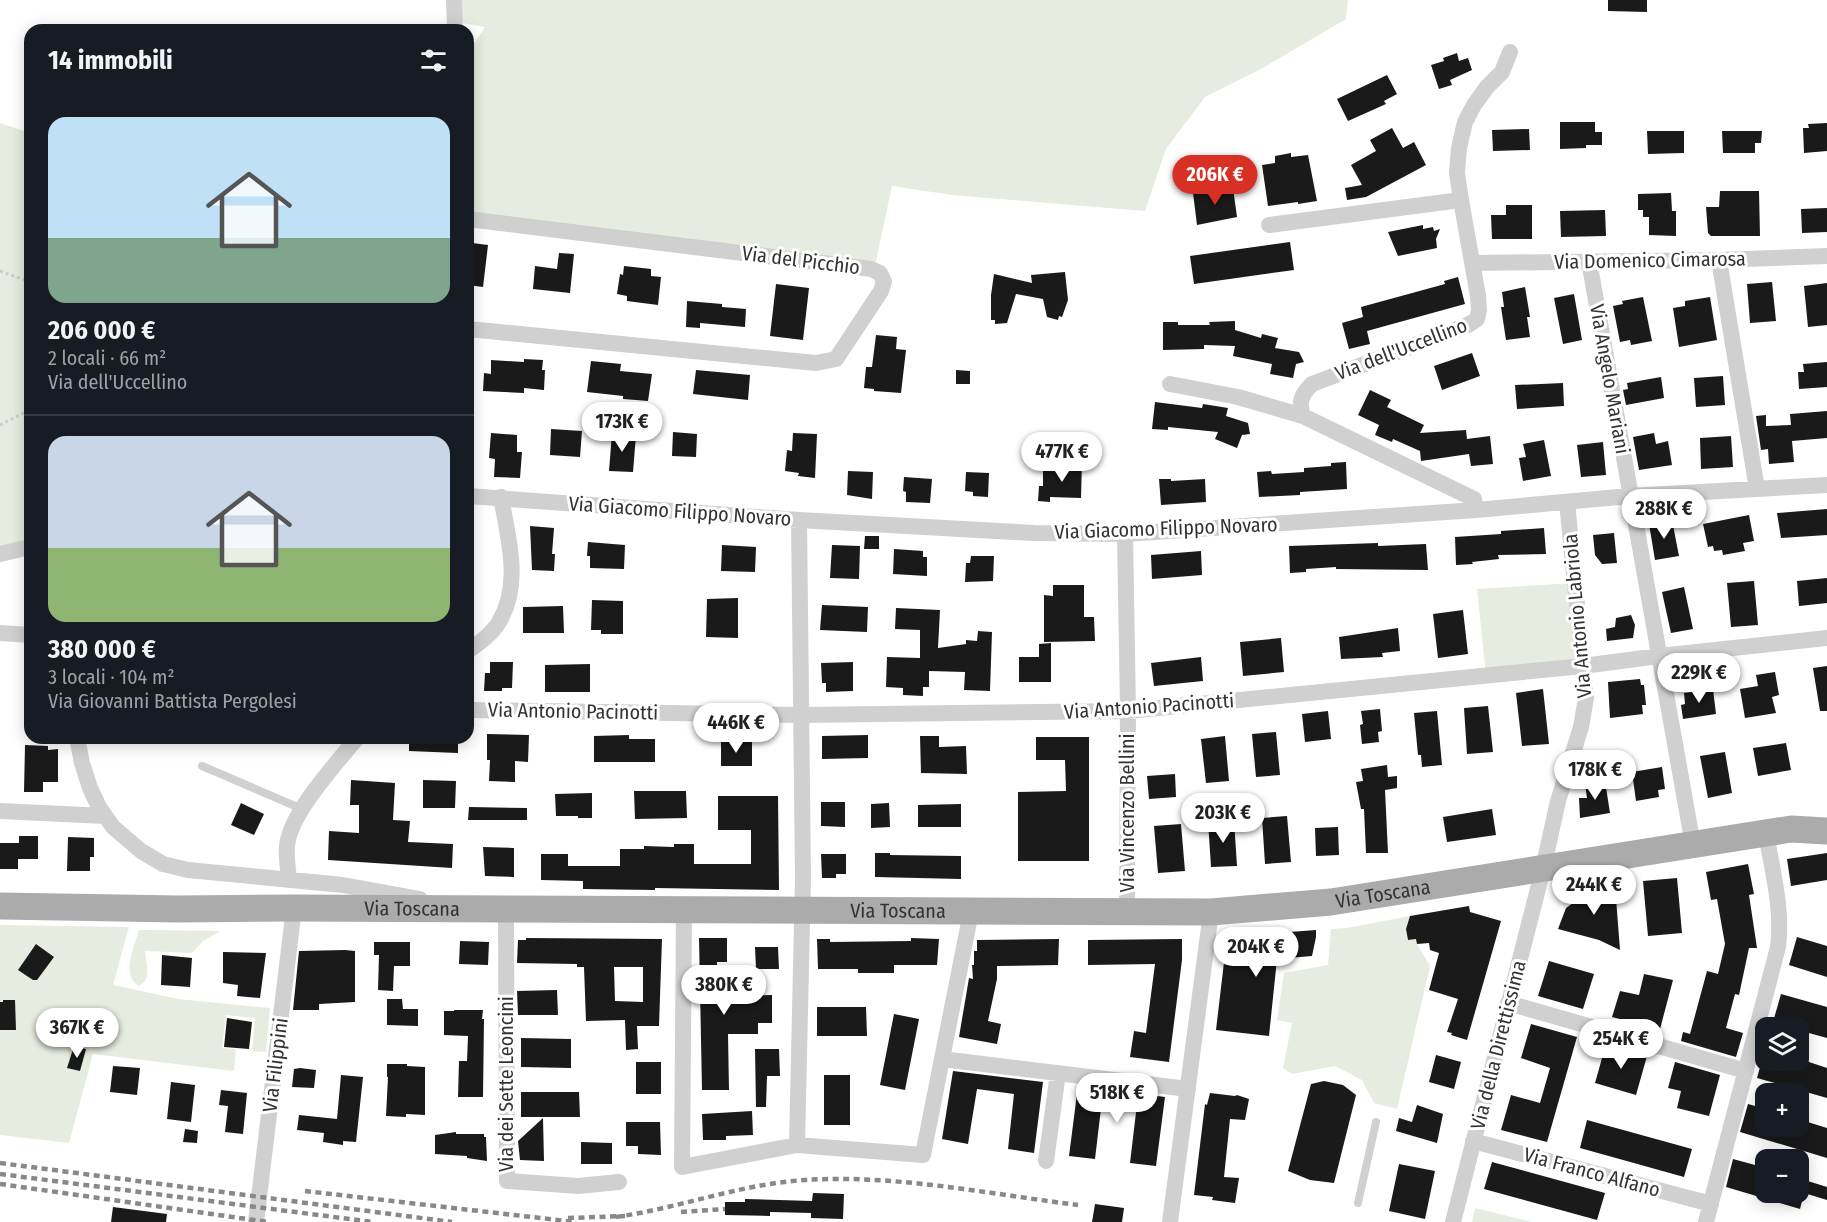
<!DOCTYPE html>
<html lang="it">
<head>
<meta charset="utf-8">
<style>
  body { margin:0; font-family:"Fira Sans Condensed",sans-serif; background:#20242c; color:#f1f3f6; height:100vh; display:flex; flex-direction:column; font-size:22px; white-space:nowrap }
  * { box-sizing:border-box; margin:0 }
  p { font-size:20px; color:#9ea1a6 }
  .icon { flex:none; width:33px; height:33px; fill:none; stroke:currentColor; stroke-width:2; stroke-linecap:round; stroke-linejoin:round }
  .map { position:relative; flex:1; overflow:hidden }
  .details { position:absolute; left:24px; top:24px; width:450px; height:720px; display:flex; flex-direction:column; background:#171b24; border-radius:18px; box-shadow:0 3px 15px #0003 }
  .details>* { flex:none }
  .controls { position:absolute; left:1755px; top:1017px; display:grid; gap:12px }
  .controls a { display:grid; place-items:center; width:54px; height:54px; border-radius:12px; background:#171b24; box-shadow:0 3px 15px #0003; font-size:30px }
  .price { position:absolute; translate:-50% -51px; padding:0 14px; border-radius:21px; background:#fff; color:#222; font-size:20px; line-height:39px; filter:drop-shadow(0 2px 3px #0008) }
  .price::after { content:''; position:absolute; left:50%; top:36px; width:18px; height:14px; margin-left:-9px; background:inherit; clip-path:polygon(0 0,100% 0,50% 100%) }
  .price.active { background:#d93025; color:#fff }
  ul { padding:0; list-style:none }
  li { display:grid; align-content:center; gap:12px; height:318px; padding:0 24px }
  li+li { border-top:2px solid #363941 }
  li span { display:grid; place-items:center; height:186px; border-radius:18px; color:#555 }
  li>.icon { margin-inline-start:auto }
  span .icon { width:108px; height:108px; fill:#fffc; stroke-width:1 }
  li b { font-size:26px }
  h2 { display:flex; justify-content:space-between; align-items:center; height:72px; padding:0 24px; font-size:26px }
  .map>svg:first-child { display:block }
</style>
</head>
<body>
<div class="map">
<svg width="1827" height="1222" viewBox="0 0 1827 1222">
  <rect width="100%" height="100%" fill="#fff"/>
  <path fill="#e6ecdf" d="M459,0H1348L1346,19L1261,69L1205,97L1166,149L1145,211L952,195L892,186L875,266L468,216V53L485,27L463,23Z
    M0,123L30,133V550L0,552Z
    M1575,583L1583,666L1486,676L1477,589Z
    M1410,916L1406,929L1408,940L1417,939V944L1430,966L1397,1109L1374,1103L1362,1080L1335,1066L1292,1074L1283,1068L1292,1023L1277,1020L1284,973L1328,965L1331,929L1347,928Z
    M0,925L129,927L113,985L178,999L270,1008L266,1052L252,1051L255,1018L226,1015L222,1048L236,1049L234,1071L93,1054L69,1143L0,1135Z
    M139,930H147L220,931L203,941L192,953L145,951C146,964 152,979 139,986C120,975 135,946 139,930Z
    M1475,1208L1532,1222H1472Z"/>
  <path fill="#1a1a1a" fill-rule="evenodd" d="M1608,0H1647V12L1608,11Z
    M1457,53L1459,61L1468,58L1472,70L1450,80L1452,85L1439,89L1431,65L1444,61L1443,58Z
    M1387,75L1397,94L1384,101L1386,104L1348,121L1337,99Z
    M1560,122H1595V132H1602V145H1586V148L1560,149Z
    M1827,123V151L1804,153L1803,128H1809L1808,124Z
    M1392,128L1403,148L1414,142L1426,165L1366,197L1347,200L1345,188L1362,185L1351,165L1376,151L1370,140Z
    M1529,129L1530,150L1493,151L1492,130Z
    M1647,131H1684V153L1648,154Z
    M1722,131H1762L1761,143H1755V153H1723Z
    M1291,153V157L1308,155L1317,201L1298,204V202L1268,206L1262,165L1275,163V156Z
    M1233,188L1237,217L1197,225L1193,193Z
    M1720,191H1759L1760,236H1711L1708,233L1706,207H1719Z
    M1671,193L1672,211H1676V236L1649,235V217H1643V210H1638V194Z
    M1506,205H1532V239H1492L1491,215H1506Z
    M1827,208V232L1802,233L1801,209Z
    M1605,210L1606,236L1561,237L1560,211Z
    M1423,225V229L1433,227L1434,231L1440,229L1436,239L1437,248L1398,256L1388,232Z
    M1290,242L1294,270L1194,284L1190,256Z
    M472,243L488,245L483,287L468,285V251L471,252Z
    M559,253L574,254L570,293L533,289L535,266L557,269Z
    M624,266L651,269V276L661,277L658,305L627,301V296L617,294L620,274L623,275Z
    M1065,272L1068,300L1062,317L1059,316L1058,320L1047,317L1043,299L1016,294L1007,323L995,324V320H991V295L994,274L1032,283L1031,275Z
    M1458,277L1465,304L1367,331L1370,344L1349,349L1342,323L1363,317L1361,307L1445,284L1444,281Z
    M1772,282L1776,321L1750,323L1747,284Z
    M1827,283V325L1808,327L1804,286Z
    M776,284L809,288L803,340L770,336Z
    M1525,287L1530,317H1527L1530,337L1506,340L1501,307H1504L1502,292Z
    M1574,294L1582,340L1563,344L1554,298Z
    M1643,297L1652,341L1631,345L1630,340L1620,342L1613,306L1623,304L1622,301Z
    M1710,297L1717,340L1679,347L1673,308L1685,306V301Z
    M687,301L722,304V307L746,309L745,327L700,323V328L686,327Z
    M1235,321V330L1261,338L1262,334L1278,338L1275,348L1299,352L1304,362L1296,364L1293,378L1270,374L1272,364L1233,356L1235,346L1204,345V349L1163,350V322H1178V325H1210L1209,322Z
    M876,335L897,337L896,349L906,350L901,393L874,391V389L864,388L866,367H872Z
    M1472,353L1480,376L1442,390L1434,366Z
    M524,359L543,360L542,370H545L544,390L524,388V393L483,391L484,373L491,374V360L524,362Z
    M591,361L621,364L620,371L652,374L648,401L623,399V396L587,392Z
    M1827,362V387L1799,389L1798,372H1804L1803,364Z
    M696,370L750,375L748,400L693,394Z
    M956,370L970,371V384H956Z
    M1723,376L1725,405L1696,407L1694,378Z
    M1661,377L1664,398L1626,405L1623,390L1628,389L1627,383Z
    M1563,383L1564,406L1517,409L1515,385Z
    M1370,390L1391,400L1387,407L1424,425L1420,433L1466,430L1467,439L1490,436L1493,464L1471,466L1469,454L1421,461L1420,451L1393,439L1392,442L1375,435L1379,425L1358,415Z
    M1155,402L1202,408L1203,404L1228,408L1226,416L1248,423L1250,434L1242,435L1237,448L1215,439L1218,432L1168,427V430L1152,429Z
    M1827,411V438L1792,441L1794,462L1769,464L1768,449L1761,450L1756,416L1766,415V426L1791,425L1790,414Z
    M551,429L582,431L580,457L550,455Z
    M673,432L697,434L696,457L672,456Z
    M491,433L517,435V452H522L520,478L494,477L495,459L489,458Z
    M612,433L636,435L633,472L609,471Z
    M793,433L817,434L815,478L798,476L799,473L785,471L787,450L792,451Z
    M1654,433L1656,444L1668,441L1672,465L1639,470L1633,437Z
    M1731,436L1733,467L1701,469L1700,438Z
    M1544,440L1551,476L1523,481L1519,458L1526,457L1523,444Z
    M1603,442L1606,475L1581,477L1577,445Z
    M1069,460L1082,461L1081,498L1050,497V502L1038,501L1039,486H1043V471H1068Z
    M1346,462L1347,489L1300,492V495L1259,497L1257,472L1271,471L1272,474L1304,472V468L1331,466V463Z
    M848,471L873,472L872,499L847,495Z
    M966,472L989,473L988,497L973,496V492L965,491Z
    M904,477L932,479L930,503L906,502V492L903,491Z
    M1159,479H1171V481L1205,479L1206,502L1161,505Z
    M1827,509V535L1781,538L1777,513Z
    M1749,515L1754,541L1743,543L1745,551L1723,555L1722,550L1714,551L1713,546L1708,547L1703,524Z
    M1672,520L1679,556L1655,560L1649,524Z
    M530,526L554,528L552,554H555L554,571L532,570Z
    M1544,528L1546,554L1498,555L1499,559L1472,562L1473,564L1456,565L1455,537L1501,534V531Z
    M1614,533L1617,563L1602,564L1595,555L1593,535Z
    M865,536H879V549H864Z
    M588,542L625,545L624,569L590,568V556H587Z
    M1378,543V546L1426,544L1428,570L1336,569V567L1306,569V572L1290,573L1289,546Z
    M722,545L756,547L755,572L721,571Z
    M832,545L860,546L859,579L830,578Z
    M894,549L923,551V557H927V576L893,574Z
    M1201,551L1202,575L1152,579L1151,555Z
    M971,556H994L993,581L965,582L966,563H970Z
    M1827,578V603L1799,606L1797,581Z
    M1754,581L1758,625L1731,627L1727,583Z
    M1053,585H1084V617H1094L1095,641L1044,642V595L1053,596Z
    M1684,587L1693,629L1671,633L1662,592Z
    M738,598V638L706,637L707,599Z
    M592,600L623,601V634H601V630H591Z
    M822,605L868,607L867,632L820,630Z
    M563,606L564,633H523V607Z
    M896,608L940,610L938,648L966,644V640L977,641L978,631L992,632L990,691L964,690L965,672L929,671V687H923V696L903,695V688L886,687L887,657L920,658V630L895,629Z
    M1463,610L1468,654L1438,658L1433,614Z
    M1631,615L1635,625L1633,638L1607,641L1606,629L1615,627L1616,618Z
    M1398,628L1400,651L1382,653L1383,657L1341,659L1339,637Z
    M1281,638L1284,672L1243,676L1240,642Z
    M1051,643V682H1019V657H1039V644Z
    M1201,657L1203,681L1154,686L1151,663Z
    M490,662H513L512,688H502V691H484L485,673H490Z
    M853,662V691L826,692V683H822L821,663Z
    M590,664V692H545V665Z
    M1827,666V711H1820L1813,668Z
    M1775,672L1779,695L1772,697L1776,713L1745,718L1740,689L1758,686L1756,675Z
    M1640,679L1641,685H1644L1646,705H1642L1643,714L1610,718L1608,682Z
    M1543,689L1549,744L1522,746L1516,693Z
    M1713,689L1716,714L1683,719L1681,705L1685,704L1684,693Z
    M1488,706L1493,752L1467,754L1464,708Z
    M1380,709L1382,731L1378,732L1379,742L1362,744L1360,725L1363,724L1361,711Z
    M1328,711L1331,739L1305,742L1302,714Z
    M1437,711L1442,765L1422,767L1421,755H1418L1414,713Z
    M1276,732L1280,775L1256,777L1252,734Z
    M487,734L529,735L528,762L515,761V782L489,781L490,760H487Z
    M629,735V739H655V762H594V736Z
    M868,735V758L822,759V736Z
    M920,736H939V747L966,746L967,774L921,773Z
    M1225,736L1229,781L1206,783L1201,739Z
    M1036,737H1089V861H1018V792L1066,791L1065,760H1036Z
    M409,738H458V753L409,751Z
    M721,741L752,742V766H721Z
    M1786,743L1791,770L1758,776L1753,748Z
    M25,745L48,746V750L58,749V782H43V792H24Z
    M1725,752L1732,793L1708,798L1700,756Z
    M1387,765L1388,777L1397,776V788L1385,790L1388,853H1366L1364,809H1361L1356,782L1363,781L1361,769Z
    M1662,767L1665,789L1658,790L1659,797L1636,801L1632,772Z
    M1175,774L1176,797L1149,799L1147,776Z
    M351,780L395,783L393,820L410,821L408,842L453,844L452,868L328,860L329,831L359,833V805H350Z
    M423,780L456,781L455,808H423Z
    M1605,781L1610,813L1580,818L1579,798H1587L1585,784Z
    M634,791H686L687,818L635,819Z
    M592,793V818H578V816H556L555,794Z
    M718,796H778L779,890L655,888V890L583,889V881L541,880V854H568V866H620V849H644V846L674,847V844H694V864H751V830H718Z
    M821,802H845V827L821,826Z
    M241,803L264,814L254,835L231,825Z
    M889,803L890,827L871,828V804Z
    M961,804V827H918V805Z
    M469,807L527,808V820H468Z
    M1492,809L1496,835L1447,842L1443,817Z
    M1287,816L1291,862L1265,864L1262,818Z
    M1234,820L1237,866L1211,867L1208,821Z
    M1181,824L1185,871L1158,873L1154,826Z
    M1338,827L1339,855L1316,856L1315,828Z
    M19,836H38V859H18V869H0V843H19Z
    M68,837L94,838V857H90V871H67Z
    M483,847L514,848V877L485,876Z
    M875,853H890V855L961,856V879L875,877Z
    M1827,853V880L1791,886L1787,859Z
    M821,854H846V874H836V878H822Z
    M1748,864L1754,894L1749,895L1757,948H1749L1739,995L1735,994L1726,1028L1743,1033L1736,1057L1681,1041L1683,1032L1690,1034L1707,971L1718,974L1725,944L1717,899L1711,900L1706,872Z
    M1677,878L1682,933L1648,936L1643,881Z
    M1615,885L1620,950L1599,940L1558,929L1566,908L1594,888Z
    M1469,906L1470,912L1501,921L1467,1040L1451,1035L1452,1033L1447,1032L1458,999L1429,990L1439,953L1430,950L1429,943L1417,944L1416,939L1408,940L1406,929L1410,916Z
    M1316,930V937L1312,956L1277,959L1269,1036L1216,1030L1227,937Z
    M1797,937L1827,946V977L1789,965Z
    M526,938L662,939L659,1026H637L638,1049L626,1050L625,1020L586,1021L584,967H577V964L517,963L518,940H526ZM614,967H643V1002L615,1001Z
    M699,938H727V962H717V996L772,995V1023H758V1034H728L729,1090H702Z
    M911,938L939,939L937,965H894V973H858V969H818L817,939H830V942L911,941Z
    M1059,939L1058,965L997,966V979L988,1021L1001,1024L997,1044L959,1037L969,978L973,979L972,965H974V951H977V940Z
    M1182,939V960L1169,1062L1130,1057L1134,1031L1146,1033L1155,964L1088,965V940Z
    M460,941L489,942L488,965L459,964Z
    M374,942H410V966H394L393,991L378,990L379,955H374Z
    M36,944L54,957L37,980H33L18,970Z
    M755,947H778L779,969H756Z
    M345,950L355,951V1002L319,1004V1010H293L299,951Z
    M223,952L266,953L260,998L237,996L238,985L223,983Z
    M162,955L192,958L190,987L161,985Z
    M1549,961L1594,974L1583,1009L1538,996Z
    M1644,974L1673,980L1660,1029L1612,1017L1620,991L1639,995Z
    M557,990L558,1015H518L517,991Z
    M1781,994L1827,1007V1038L1798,1030V1028H1790L1773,1022Z
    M387,999H402L403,1009H418V1026L387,1025Z
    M3,1000H15L16,1030H0V1002H3Z
    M817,1007H866L867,1036H817Z
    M454,1010H483L482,1019H484L483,1097H458L459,1061H467L468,1036L444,1035V1011H454Z
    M894,1014L919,1019L905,1090L880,1085Z
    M227,1018L252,1022L249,1049L224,1047Z
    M1531,1024L1577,1037L1547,1142L1501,1130L1511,1095L1540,1103L1550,1068L1521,1058Z
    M521,1038L571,1039V1068L521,1067Z
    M1606,1044L1647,1056L1636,1095L1595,1083Z
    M74,1046L86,1049L80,1071L67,1068Z
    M755,1049H779L780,1076H767L766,1107H756Z
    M1436,1055L1461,1062L1454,1089L1429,1082Z
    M1762,1060H1803L1827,1068V1098L1757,1078Z
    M636,1062H661V1094H636Z
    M1675,1062L1720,1075L1709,1116L1677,1108L1681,1091L1668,1088Z
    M387,1064H407V1066L425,1067V1115L406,1114V1117L386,1116L388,1077H387Z
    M113,1066L140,1068L137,1095L110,1092Z
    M300,1068L316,1070L314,1088L292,1087L294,1069Z
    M953,1071L1043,1082L1034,1153L1008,1149L1014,1094L977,1089L968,1144L942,1139Z
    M341,1075L363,1077L356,1142L343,1141V1145L323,1142L324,1133L297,1130L299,1115L337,1119Z
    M824,1075H850V1125H824Z
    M1324,1081L1343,1085L1356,1095L1334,1183L1310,1180L1288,1171L1311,1084Z
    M171,1082L195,1085L191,1122L167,1119Z
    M1078,1086L1165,1097L1156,1166L1130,1163L1137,1104L1102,1100L1095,1159L1069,1156Z
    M221,1090L247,1093L243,1134L225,1132L228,1106L219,1105Z
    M521,1092H579L580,1117H521Z
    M1210,1093L1235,1096L1237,1095L1249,1099L1245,1120L1230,1119L1224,1177L1239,1178L1235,1203L1212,1200L1213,1197L1194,1195L1205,1104L1207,1105Z
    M1748,1104L1766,1109V1126H1798V1119L1827,1128V1158L1740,1132Z
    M1417,1105L1443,1114L1437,1143L1396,1131L1399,1118L1412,1122Z
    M752,1111L753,1135L726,1136V1140H703L702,1114Z
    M543,1118L544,1161L520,1160L518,1141Z
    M1587,1120L1692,1149L1684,1177L1580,1148Z
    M626,1122H660L661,1155L638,1154V1146H626Z
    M185,1129L198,1131L197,1143L183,1142Z
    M456,1132V1134H484V1137H486L487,1161L467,1158V1156L435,1154V1135Z
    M581,1142L612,1143V1164H581Z
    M1733,1159L1766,1168V1192H1802H1798V1178L1827,1187V1200L1804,1193L1800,1209L1726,1187Z
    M1492,1162L1605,1193L1597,1220L1484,1189Z
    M1399,1164L1435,1171L1425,1219L1389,1211Z
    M813,1193L844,1194L843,1219L811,1218V1213L770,1212V1216L725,1215V1202H745V1199L812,1201Z
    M1095,1204L1124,1208L1122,1222H1092Z
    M113,1207L167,1214L166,1222H111Z"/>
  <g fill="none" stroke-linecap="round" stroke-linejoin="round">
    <path stroke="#cdcdcd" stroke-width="3" stroke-dasharray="3 3" stroke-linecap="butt" d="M0,271L30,282
      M0,425L25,412L30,404"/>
    <path stroke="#d0d0d0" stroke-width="8" d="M202,766L302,809
      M1358,1203L1376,1122"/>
    <path stroke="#d0d0d0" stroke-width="16" d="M454,0L455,30
      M468,219L871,269L880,273L884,281L881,291L836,359L816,363L468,329
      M1269,225L1461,200
      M1719,260L1757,489
      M1589,261L1693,845
      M1473,263L1719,260L1827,256
      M1170,384L1238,397L1303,416
      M468,496L799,520L1034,533L1125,534L1476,510L1630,496L1827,485
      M1476,510L1474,499L1303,416C1298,401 1302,394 1312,384L1468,325L1477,319L1479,310L1478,296L1461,200L1457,173L1459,148L1465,122L1474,105L1487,87L1502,72L1510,52
      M1125,534L1128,711L1127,912
      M0,554L30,547
      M0,633L30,635
      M468,651C479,643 492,634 499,622C522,584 508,538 501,497
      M468,710L802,715L1128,711L1583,666L1659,656L1827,638
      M77,738L82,763L90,788L99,807L113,827L141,851L163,864L188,870L343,885L420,899
      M0,811L105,816
      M289,879C288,868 286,857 287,846C290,813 336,764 357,738
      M506,909L507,1181L578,1186L619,1182
      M684,909L682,1167L797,1145L923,1155L971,912
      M1508,1003L1746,1071
      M942,1059L1188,1089
      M1473,1141L1711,1204
      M797,1145L803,878L799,520
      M1046,1161L1058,1073
      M256,1222L294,908
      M1170,1222L1211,912
      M1453,1222L1543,869L1558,801L1581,727L1586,698L1567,502
      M1706,1222L1778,947C1783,909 1772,870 1766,833"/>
    <path stroke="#ababab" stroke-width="27" id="s1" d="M0,906L178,909L294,908L1211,912L1331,902L1791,829L1827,831"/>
    <path stroke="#888" stroke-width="4.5" stroke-dasharray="6 4.5" stroke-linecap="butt" d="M0,1163L452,1222
      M0,1174L373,1222
      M0,1184L268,1222
      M305,1191L575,1222
      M681,1212L725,1209
      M616,1217C680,1208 740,1184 805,1180C894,1174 989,1194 1078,1205
      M568,1218L625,1216"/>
  </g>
  <g text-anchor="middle" stroke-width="6" stroke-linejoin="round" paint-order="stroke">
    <g font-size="20" fill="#333" stroke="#fff">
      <text transform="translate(801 260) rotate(7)" y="7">Via del Picchio</text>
      <text transform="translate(1650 260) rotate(-1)" y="7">Via Domenico Cimarosa</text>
      <text transform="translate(1401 349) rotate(-21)" y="7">Via dell'Uccellino</text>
      <text transform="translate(1610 379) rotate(80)" y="7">Via Angelo Mariani</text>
      <text transform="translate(680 511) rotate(4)" y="7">Via Giacomo Filippo Novaro</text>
      <text transform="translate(1166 528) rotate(-2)" y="7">Via Giacomo Filippo Novaro</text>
      <text transform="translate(1577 616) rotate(-95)" y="7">Via Antonio Labriola</text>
      <text transform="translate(1149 706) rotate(-4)" y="7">Via Antonio Pacinotti</text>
      <text transform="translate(573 711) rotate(1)" y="7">Via Antonio Pacinotti</text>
      <text transform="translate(1127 813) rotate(-90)" y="7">Via Vincenzo Bellini</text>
      <text dy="7" stroke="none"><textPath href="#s1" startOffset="1384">Via Toscana</textPath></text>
      <text dy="7" stroke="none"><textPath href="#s1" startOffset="412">Via Toscana</textPath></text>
      <text dy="7" stroke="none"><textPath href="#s1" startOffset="898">Via Toscana</textPath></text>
      <text transform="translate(1498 1045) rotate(-76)" y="7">Via della Direttissima</text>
      <text transform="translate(275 1065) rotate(-83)" y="7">Via Filippini</text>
      <text transform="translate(506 1084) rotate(-90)" y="7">Via dei Sette Leoncini</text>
      <text transform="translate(1592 1172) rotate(15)" y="7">Via Franco Alfano</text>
    </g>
  </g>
</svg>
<div class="controls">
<a><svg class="icon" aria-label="layers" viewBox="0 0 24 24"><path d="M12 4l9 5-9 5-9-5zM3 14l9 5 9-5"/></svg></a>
<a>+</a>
<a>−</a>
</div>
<b class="price active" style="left:1215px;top:206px">206K €</b>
<b class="price" style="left:622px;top:453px">173K €</b>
<b class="price" style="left:1062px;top:483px">477K €</b>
<b class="price" style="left:1664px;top:540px">288K €</b>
<b class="price" style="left:1699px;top:704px">229K €</b>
<b class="price" style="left:736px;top:754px">446K €</b>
<b class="price" style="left:1595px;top:801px">178K €</b>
<b class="price" style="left:1223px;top:844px">203K €</b>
<b class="price" style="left:1594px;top:916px">244K €</b>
<b class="price" style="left:1256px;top:978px">204K €</b>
<b class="price" style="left:724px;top:1016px">380K €</b>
<b class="price" style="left:77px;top:1059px">367K €</b>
<b class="price" style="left:1621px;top:1070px">254K €</b>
<b class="price" style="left:1117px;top:1124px">518K €</b>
<section class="details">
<h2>14 immobili<svg class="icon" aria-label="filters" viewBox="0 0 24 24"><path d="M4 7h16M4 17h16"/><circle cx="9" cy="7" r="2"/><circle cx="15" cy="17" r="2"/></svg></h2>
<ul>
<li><span style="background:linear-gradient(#bfe0f5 65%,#7fa58c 0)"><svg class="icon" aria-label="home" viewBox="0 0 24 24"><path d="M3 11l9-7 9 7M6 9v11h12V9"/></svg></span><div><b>206 000 €</b><p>2 locali · 66 m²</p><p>Via dell'Uccellino</p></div></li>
<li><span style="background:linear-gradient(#c9d6e8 60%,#8fb573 0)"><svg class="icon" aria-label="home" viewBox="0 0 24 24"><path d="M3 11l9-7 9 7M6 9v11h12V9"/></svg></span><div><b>380 000 €</b><p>3 locali · 104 m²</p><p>Via Giovanni Battista Pergolesi</p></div></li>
</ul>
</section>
</div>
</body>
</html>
